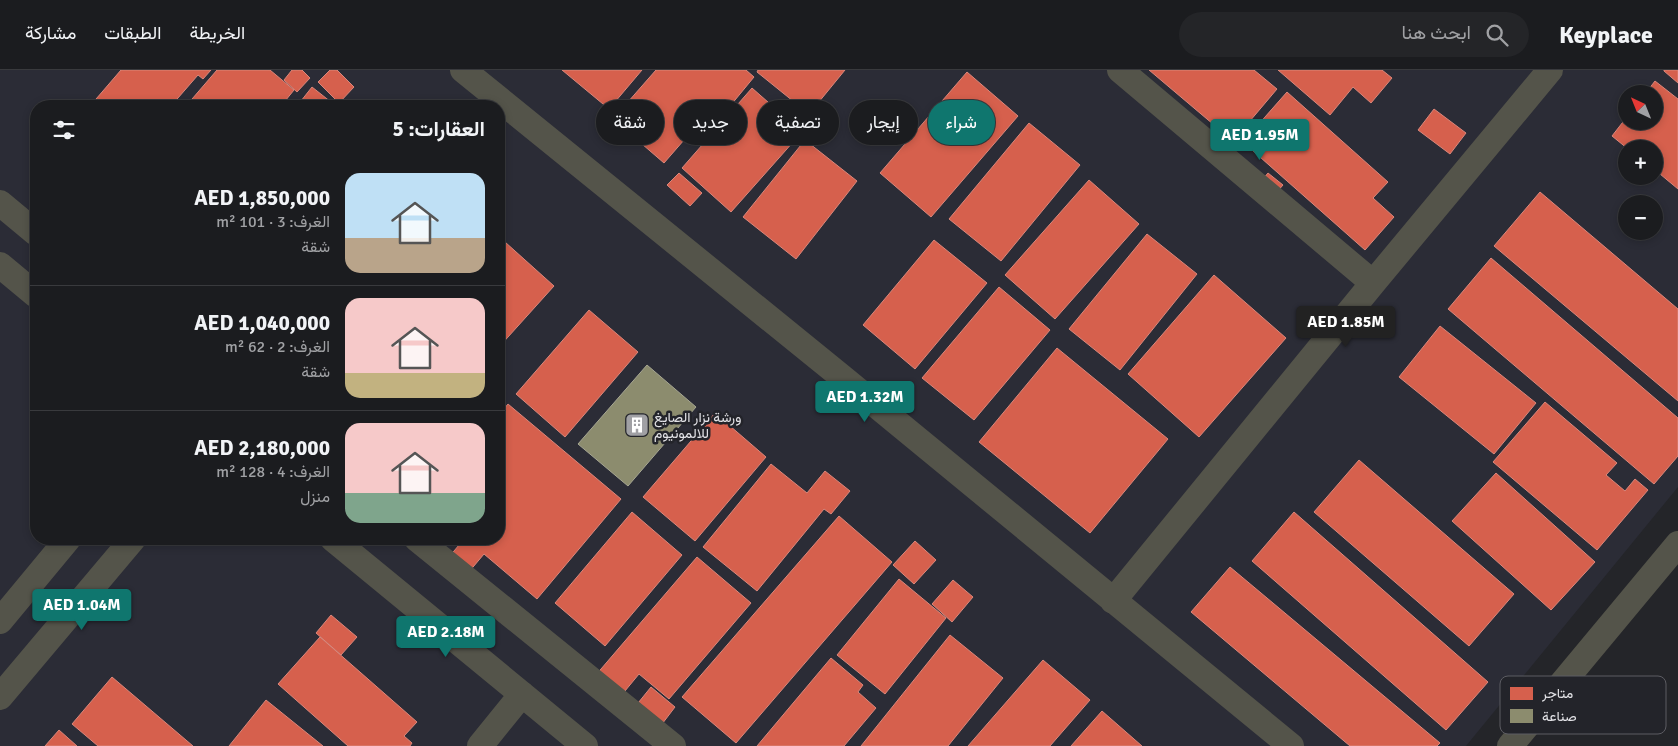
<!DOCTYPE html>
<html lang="ar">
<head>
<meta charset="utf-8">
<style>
  body { margin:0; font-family:Signika,Vazirmatn,sans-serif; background:#242528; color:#f1f3f6; direction:rtl; height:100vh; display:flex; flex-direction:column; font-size:19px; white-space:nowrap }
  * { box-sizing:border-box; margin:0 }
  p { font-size:16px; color:#a0a1a4 }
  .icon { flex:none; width:28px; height:28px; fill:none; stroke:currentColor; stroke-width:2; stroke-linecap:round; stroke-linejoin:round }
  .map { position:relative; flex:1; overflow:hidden; direction:ltr }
  .drawer { position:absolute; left:30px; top:30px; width:475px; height:445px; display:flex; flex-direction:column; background:#1b1c1f; border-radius:20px; box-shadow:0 2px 8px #0003,0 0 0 1px #393a3d; direction:rtl }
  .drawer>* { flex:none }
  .hud { position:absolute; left:520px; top:30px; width:475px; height:45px; direction:rtl; display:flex; gap:10px }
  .needle { width:32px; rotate:317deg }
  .controls { position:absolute; left:1618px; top:15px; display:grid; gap:10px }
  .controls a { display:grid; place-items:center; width:45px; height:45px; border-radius:50%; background:#1b1c1f; box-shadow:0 2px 8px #0003,0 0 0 1px #393a3d; font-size:25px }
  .price { position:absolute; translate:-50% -42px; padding:0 11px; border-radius:5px; background:#0f766e; color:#fff; font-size:16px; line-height:32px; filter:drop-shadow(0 1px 2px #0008) }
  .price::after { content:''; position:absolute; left:50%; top:30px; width:15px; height:11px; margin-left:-8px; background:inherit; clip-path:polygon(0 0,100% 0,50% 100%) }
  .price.on { background:#222; color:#fff }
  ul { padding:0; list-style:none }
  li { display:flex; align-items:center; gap:15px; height:125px; padding:0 20px }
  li+li { border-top:1px solid #393a3d }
  li span { display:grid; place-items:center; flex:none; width:140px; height:100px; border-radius:15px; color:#555 }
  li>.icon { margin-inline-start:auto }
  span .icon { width:60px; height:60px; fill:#fffc; stroke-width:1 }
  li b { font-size:21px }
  h2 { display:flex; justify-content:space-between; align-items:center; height:60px; padding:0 20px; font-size:21px }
  .tag { padding:0 18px; border-radius:22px; background:#1b1c1f; box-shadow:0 2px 8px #0003,0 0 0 1px #393a3d; font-size:18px; line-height:45px }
  .tag.on { background:#0f766e; color:#fff }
  header { display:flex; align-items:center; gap:30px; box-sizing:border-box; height:70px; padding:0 25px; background:#1b1c1f; border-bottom:1px solid #393a3d }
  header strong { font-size:24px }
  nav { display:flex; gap:28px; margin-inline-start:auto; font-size:18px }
  .search { width:350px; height:45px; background:#242528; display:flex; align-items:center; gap:12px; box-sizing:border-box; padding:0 18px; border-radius:28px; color:#a0a1a4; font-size:19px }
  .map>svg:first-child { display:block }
</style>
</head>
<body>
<header>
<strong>Keyplace</strong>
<div class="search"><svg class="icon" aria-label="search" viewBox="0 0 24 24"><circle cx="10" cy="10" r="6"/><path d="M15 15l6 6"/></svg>ابحث هنا</div>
<nav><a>الخريطة</a><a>الطبقات</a><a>مشاركة</a></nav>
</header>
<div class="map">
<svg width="1678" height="676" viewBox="0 0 1678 676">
  <rect width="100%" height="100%" fill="#242529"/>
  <path fill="#2b2c36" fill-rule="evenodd" d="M0,0H1678V417L1466,676H0ZM1626,24H1654V51H1626ZM36,36H499V469H36ZM1626,79H1654V106H1626ZM1626,134H1654V161H1626Z"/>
  <path fill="#d6604d" stroke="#da877b" d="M121,0H211L203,9L198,5L171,36H90Z
    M217,0H270L294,20L281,36H186Z
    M292,0H302L310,8L297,22L284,10Z
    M330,0H337L354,17L339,33L318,12Z
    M562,0H642L609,39Z
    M656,0H746L754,7L721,47L711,39L664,93L613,49Z
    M758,0H845L809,44L757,2Z
    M1149,0H1254L1277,19L1233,71Z
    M1278,0H1382L1392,8L1371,33L1353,17L1330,45Z
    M1664,0H1678V13L1664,1Z
    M967,2L1018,46L931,147L880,103Z
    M1655,11L1678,29V119L1654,99V79H1628L1612,66L1626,48V51H1654V24H1645Z
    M312,17L336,36H297Z
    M752,18L802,62L731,142L682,98Z
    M1287,22L1388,112L1373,128L1394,147L1365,180L1243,72Z
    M1434,39L1466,63L1450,84L1418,60Z
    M1029,53L1080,95L1001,191L949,149Z
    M805,70L857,111L796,189L743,147Z
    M679,103L702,123L690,136L667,115Z
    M1268,103L1283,115L1276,123L1262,110Z
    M1089,110L1139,154L1055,249L1005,205Z
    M1540,122L1678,239V331L1494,176Z
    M1147,164L1197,204L1120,300L1069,259Z
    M934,170L987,213L915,299L863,255Z
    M505,172L554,216L499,277V179Z
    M1491,188L1678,348V386L1654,414L1448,239Z
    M1214,205L1286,268L1199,367L1128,304Z
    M999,217L1050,260L974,350L922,308Z
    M589,240L638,282L565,367L516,324Z
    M1440,256L1536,333L1494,384L1399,307Z
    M1057,278L1168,369L1090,463L979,372Z
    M1545,332L1617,393L1606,405L1625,421L1635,409L1648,420L1597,480L1493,392Z
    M508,334L621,429L537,529L484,484L468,503L449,487L464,469H499V345Z
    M715,343L766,387L695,471L643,427Z
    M1359,390L1514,524L1469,576L1314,442Z
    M771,394L807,423L825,401L850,421L831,444L824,439L757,521L703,477Z
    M1496,403L1595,492L1551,540L1452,451Z
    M632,442L682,485L605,576L555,533Z
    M1294,442L1488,612L1446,660L1252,491Z
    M839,446L892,492L736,673L682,627Z
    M915,471L936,490L914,514L893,495Z
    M697,487L751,533L669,629L639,604L620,627L595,606Z
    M1230,497L1440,673L1437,676H1350L1191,542Z
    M899,509L946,548L885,624L837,585Z
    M953,510L973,527L952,552L932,534Z
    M331,545L357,567L341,585L316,563Z
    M950,565L1003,608L948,676H861Z
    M320,567L417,652L404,666L412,673L410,676H348L278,614Z
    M831,588L863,615L858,622L876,638L844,676H757Z
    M1043,590L1090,630L1050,676H968Z
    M112,607L193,676H98L72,654Z
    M651,617L675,637L659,658L634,638Z
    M266,630L323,676H229Z
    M1102,641L1142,676H1071Z
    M59,660L77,676H45Z"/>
  <path fill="#8c8c6e" stroke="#a6a692" d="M647,295L696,337L628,416L578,374Z"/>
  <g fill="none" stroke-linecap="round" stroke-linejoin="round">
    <path stroke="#54544a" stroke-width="26" d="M463,0L843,308L1291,676
      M1120,0L1373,213
      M0,133L36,163
      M0,195L36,225
      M333,469L585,676
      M417,469L673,676
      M1113,531L1373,213L1550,0
      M0,551L68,469
      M0,627L133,469
      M480,676L522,624
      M1510,676L1678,474"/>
  </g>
  <defs>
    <g id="building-square" transform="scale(1.25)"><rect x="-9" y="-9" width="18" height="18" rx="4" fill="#a0a0a4" stroke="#23242a"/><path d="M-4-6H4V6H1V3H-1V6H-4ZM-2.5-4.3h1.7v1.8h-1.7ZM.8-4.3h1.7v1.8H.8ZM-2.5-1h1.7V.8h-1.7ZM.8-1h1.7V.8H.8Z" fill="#fff"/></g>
  </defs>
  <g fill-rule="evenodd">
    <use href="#building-square" x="637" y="355"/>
  </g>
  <g text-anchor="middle" stroke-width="5" stroke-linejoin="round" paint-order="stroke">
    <g font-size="14" fill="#e3e3e7" stroke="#23242a" text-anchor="start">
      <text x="654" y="352">ورشة نزار الصايغ<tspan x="654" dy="16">للالمونيوم</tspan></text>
    </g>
  </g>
  <rect x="1500" y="606" width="166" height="58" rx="8" fill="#23242a" stroke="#5d5d63" stroke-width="1"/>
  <rect x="1510" y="617" width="23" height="13" fill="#d6604d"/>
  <rect x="1510" y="639" width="23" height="14" fill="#8c8c6e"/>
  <g font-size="14" fill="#e3e3e7">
    <text x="1542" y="628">متاجر</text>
    <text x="1542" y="651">صناعة</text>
  </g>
</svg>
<div class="controls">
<a><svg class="needle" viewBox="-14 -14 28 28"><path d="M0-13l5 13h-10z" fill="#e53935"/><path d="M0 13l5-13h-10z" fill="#a0a1a4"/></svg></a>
<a>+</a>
<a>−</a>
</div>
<b class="price" style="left:1260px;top:91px">AED 1.95M</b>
<b class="price on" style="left:1346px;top:278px">AED 1.85M</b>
<b class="price" style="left:865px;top:353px">AED 1.32M</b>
<b class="price" style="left:82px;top:561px">AED 1.04M</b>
<b class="price" style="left:446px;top:588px">AED 2.18M</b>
<div class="hud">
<a class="tag on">شراء</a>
<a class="tag">إيجار</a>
<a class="tag">تصفية</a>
<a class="tag">جديد</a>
<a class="tag">شقة</a>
</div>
<section class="drawer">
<h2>العقارات: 5<svg class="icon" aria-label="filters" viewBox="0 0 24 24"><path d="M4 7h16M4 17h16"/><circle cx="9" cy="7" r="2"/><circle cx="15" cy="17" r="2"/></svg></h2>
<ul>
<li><span style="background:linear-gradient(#bfe0f5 65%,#b9a48a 0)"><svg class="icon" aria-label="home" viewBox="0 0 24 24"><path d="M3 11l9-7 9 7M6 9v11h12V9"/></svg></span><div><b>AED 1,850,000</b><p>الغرف: 3 · 101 m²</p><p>شقة</p></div></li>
<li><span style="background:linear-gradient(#f6c9c9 75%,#c2b280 0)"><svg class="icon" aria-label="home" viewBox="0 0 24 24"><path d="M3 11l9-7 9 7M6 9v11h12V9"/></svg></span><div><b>AED 1,040,000</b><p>الغرف: 2 · 62 m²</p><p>شقة</p></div></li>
<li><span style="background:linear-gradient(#f6c9c9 70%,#7fa58c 0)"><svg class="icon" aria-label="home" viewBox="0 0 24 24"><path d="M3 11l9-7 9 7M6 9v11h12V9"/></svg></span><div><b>AED 2,180,000</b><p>الغرف: 4 · 128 m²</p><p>منزل</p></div></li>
</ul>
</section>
</div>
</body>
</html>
